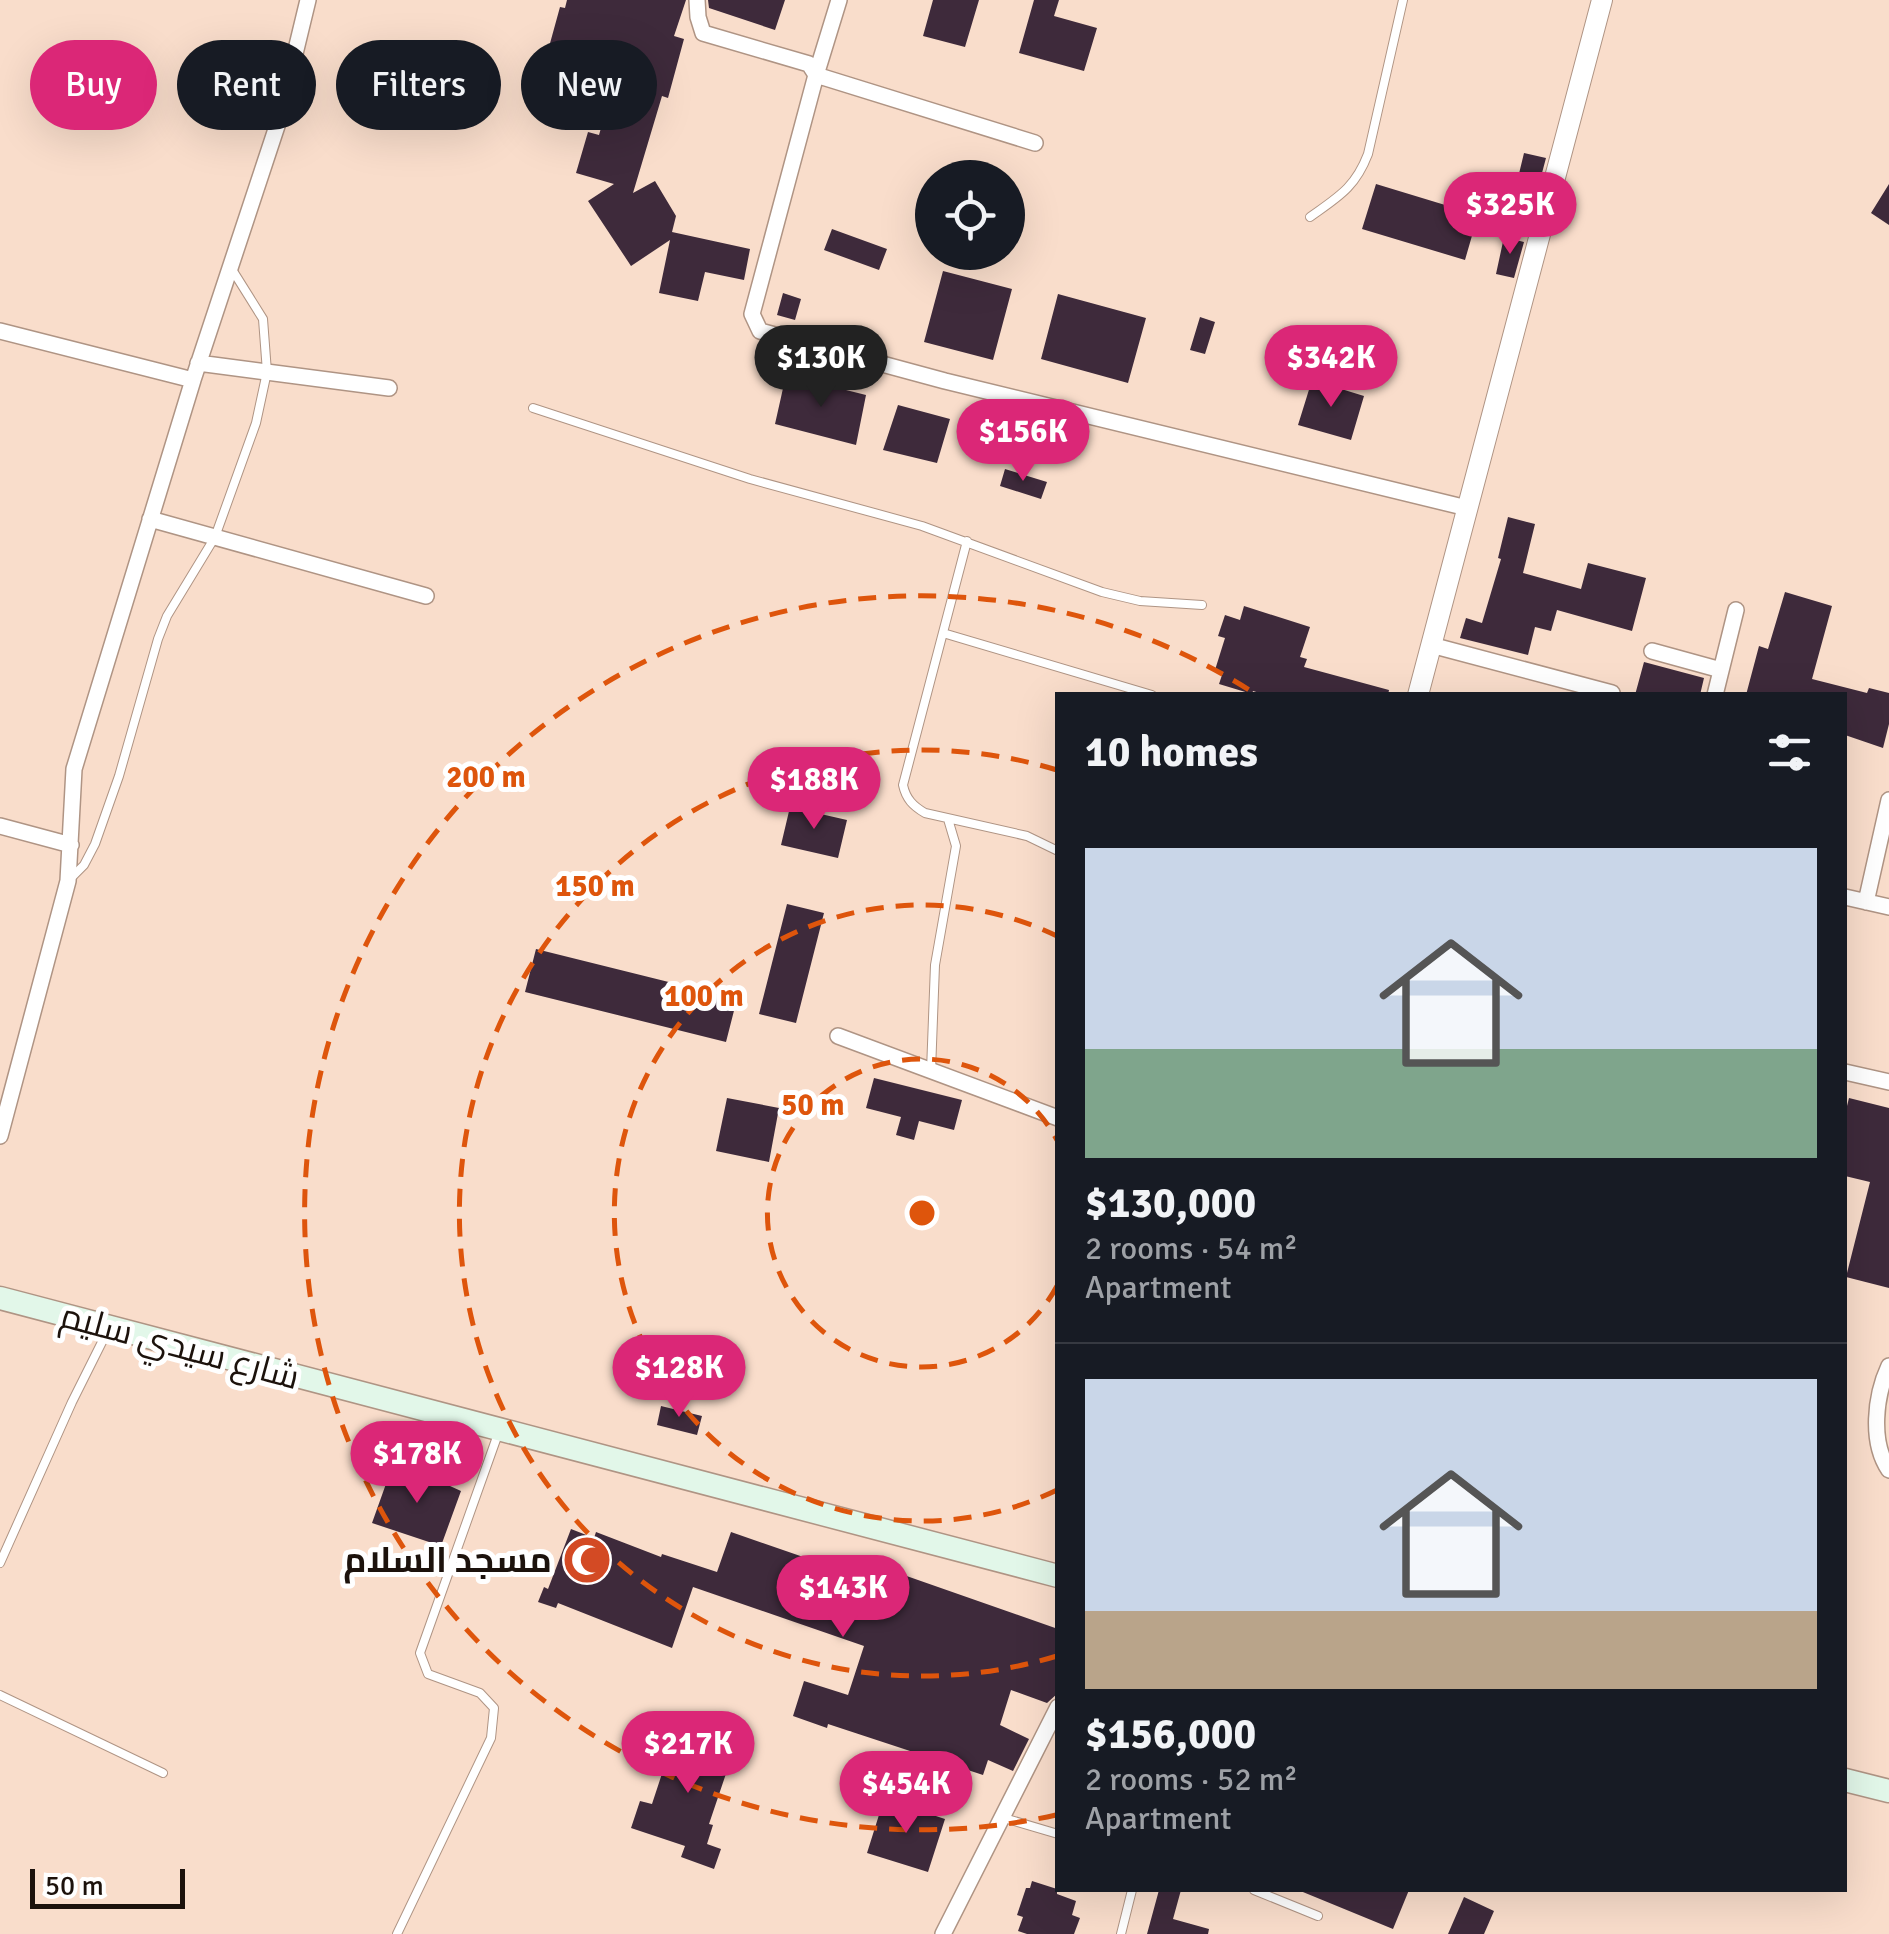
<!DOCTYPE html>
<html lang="en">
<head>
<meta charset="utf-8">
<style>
  body { margin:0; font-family:Signika,Cairo,sans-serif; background:#20242c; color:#f1f3f6; height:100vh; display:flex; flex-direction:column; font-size:38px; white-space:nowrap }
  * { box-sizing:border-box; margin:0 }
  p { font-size:32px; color:#9ea1a6 }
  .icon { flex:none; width:55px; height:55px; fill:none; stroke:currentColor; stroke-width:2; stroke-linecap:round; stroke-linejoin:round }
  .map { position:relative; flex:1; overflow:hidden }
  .details { position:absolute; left:1055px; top:692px; width:792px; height:1200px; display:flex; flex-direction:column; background:#171b24; border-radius:0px; box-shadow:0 10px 40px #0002 }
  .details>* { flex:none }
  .top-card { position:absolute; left:30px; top:40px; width:875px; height:90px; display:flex; gap:20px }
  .controls { position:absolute; left:915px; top:160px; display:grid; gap:20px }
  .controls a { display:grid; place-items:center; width:110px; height:110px; border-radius:50%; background:#171b24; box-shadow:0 10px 40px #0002; font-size:50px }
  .scale { position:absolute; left:30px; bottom:25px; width:155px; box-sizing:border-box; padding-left:10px; border:5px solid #1c120c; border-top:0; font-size:28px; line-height:35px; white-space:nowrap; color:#1c120c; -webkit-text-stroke:8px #fff; paint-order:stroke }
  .price { position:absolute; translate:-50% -85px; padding:0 22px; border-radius:35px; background:#db2777; color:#fff; font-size:32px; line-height:65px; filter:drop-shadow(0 2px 5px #0008) }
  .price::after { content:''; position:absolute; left:50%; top:60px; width:30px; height:22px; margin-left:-15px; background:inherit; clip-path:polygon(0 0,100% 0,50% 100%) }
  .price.selected { background:#222; color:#fff }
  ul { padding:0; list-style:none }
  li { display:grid; align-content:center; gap:20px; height:530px; padding:0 30px }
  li+li { border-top:2px solid #363941 }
  li span { display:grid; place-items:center; height:310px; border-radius:0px; color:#555 }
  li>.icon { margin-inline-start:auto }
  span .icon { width:180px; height:180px; fill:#fffc; stroke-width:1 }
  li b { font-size:42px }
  h2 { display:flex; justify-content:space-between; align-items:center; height:120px; padding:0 30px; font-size:42px }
  .pill { padding:0 35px; border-radius:45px; background:#171b24; box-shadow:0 10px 40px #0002; font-size:35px; line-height:90px }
  .pill.selected { background:#db2777; color:#fff }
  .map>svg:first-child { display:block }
</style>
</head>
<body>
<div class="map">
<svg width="1889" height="1934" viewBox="0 0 1889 1934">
  <rect width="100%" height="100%" fill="#f9ddcb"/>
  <path fill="#3e2a3b" d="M567,0H686L674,36L684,39L668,98L662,96L633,193L655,181L676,216L672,232L750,249L744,280L705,272L698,301L659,293L670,240L631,266L588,201L614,184L576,173L588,132L599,135L614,83L610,82L615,64L549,47L560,7L565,8Z
    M708,0H785L775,30L709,8Z
    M933,0H979L965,47L923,36Z
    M1034,0H1059L1054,16L1097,28L1084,71L1019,53Z
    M1524,153L1546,158L1538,188L1517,182Z
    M1376,184L1478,215L1465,260L1362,229Z
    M1889,184V225L1871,213Z
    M832,229L887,249L879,270L824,250Z
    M1504,237L1524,242L1514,278L1496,274Z
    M943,271L1012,289L993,360L924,342Z
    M783,293L801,299L795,320L777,315Z
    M1058,294L1146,318L1128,383L1041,359Z
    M1200,317L1215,322L1205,354L1190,350Z
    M786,375L866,395L856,445L775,424Z
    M1312,380L1364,396L1351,440L1298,425Z
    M898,405L950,419L937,463L883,450Z
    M1005,469L1047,482L1041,499L1000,486Z
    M1508,517L1535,524L1523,573L1581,589L1588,563L1646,578L1632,631L1557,610L1551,631L1535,627L1528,655L1460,638L1466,618L1482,623L1501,559L1498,558Z
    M1785,592L1832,606L1812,679L1867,693L1869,688L1889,693V724L1883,748L1845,735V695H1746L1759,646L1768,649Z
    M1244,606L1310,627L1300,657L1307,659L1304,667L1389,690L1388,695H1266L1253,691L1252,694L1219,684L1223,672L1215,670L1225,638L1218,636L1225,615L1240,620Z
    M1644,662L1704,678L1700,695H1635Z
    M790,807L847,820L838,858L781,845Z
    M787,904L824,913L796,1023L759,1014Z
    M536,949L737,999L726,1042L525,992Z
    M874,1078L962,1100L954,1130L919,1121L914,1140L896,1135L901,1117L866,1108Z
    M727,1098L779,1108L769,1162L716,1151Z
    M1849,1098L1889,1108V1288L1846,1277L1870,1182L1845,1176V1114Z
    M661,1406L702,1416L697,1435L657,1425Z
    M392,1467L417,1471L461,1491L441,1546L372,1523Z
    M571,1529L594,1538L596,1532L661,1557L662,1554L717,1572L731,1532L893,1588L898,1573L1058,1629V1693L1047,1703L1011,1690L1000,1725L1029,1739L1013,1771L988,1760L983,1775L828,1724L827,1728L793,1716L804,1681L848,1695L864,1646L693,1587L672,1648L558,1603L556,1608L538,1602L544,1587L548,1589Z
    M677,1728L735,1747L709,1824L713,1825L707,1844L721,1849L714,1869L681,1857L685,1846L631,1828L640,1801L652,1804Z
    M884,1799L945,1819L928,1872L867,1853Z
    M1032,1881L1057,1889V1894L1076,1901L1072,1915L1080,1918L1074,1934H1027L1018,1931L1023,1917L1017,1915L1026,1888H1030Z
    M1159,1890H1181L1173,1919L1209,1929L1208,1934H1147Z
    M1298,1890H1409L1393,1929Z
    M1464,1897L1494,1911L1484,1934H1448Z"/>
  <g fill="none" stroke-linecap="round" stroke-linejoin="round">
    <g stroke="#af9484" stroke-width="10">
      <path id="service" d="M1310,217C1338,197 1355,188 1368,154L1403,0
        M533,408L750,479L922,526L1102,592L1140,601L1202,605
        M967,541L903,785C906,799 913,806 925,813L1027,836L1058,851
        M943,633L1152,695
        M69,880L84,865L95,844L119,776L158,639L167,616L215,537L256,423L267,372L263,319L233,271
        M931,1071L935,965L956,846L948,819
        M0,1563L72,1402L107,1332
        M0,1695L163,1773
        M1004,1818L1058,1834
        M1254,1890L1318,1916
        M397,1934L491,1738L494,1708L480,1693L428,1674L420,1653L498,1434
        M1121,1934L1132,1890"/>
    </g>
    <g stroke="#af9484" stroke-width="18">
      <path id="minor" d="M697,0L698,17L703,33L809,64L816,75L752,314L760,331L945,381L1467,508
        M839,0L816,75L1035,143
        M0,331L193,380
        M198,363L389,388
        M150,519L426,596
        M1431,645L1612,693
        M1652,651L1721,670
        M1715,695L1736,610
        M0,826L71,845
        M1845,897L1889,907
        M1866,902L1889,800
        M838,1036L1058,1118
        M1845,1072L1889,1082
        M0,1136L68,881L74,769L193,380L279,120L308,0
        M1889,1366C1875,1396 1870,1442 1889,1470
        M943,1934L1058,1707"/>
    </g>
    <g stroke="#af9484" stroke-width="22">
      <path id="tertiary" d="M1418,695L1602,0"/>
    </g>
    <g stroke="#af9484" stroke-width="25">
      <path id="secondary" d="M0,1298L1058,1576
        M1845,1780L1889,1791"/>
    </g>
    <use href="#service" stroke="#fff" stroke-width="8"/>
    <use href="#minor" stroke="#fff" stroke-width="15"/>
    <use href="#tertiary" stroke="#fff" stroke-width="20"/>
    <use href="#secondary" stroke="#e2f7e9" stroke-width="22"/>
  </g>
  <g fill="none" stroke="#de550c" stroke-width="5" stroke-dasharray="18 12">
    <path d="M1057 1286A154 154 0 1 1 1057 1140"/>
    <path d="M1057 1490A308 308 0 1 1 1057 936"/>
    <path d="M1057 1656A463 463 0 1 1 1057 770"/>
    <path d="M1056 1815A617 617 0 1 1 1254 693"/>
  </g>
  <defs>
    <g id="mosque-disc" transform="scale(2.5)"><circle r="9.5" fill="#d34a24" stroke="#fff"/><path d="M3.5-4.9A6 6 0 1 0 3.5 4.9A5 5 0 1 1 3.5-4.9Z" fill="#fff"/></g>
  </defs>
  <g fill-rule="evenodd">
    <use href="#mosque-disc" x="587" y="1560"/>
  </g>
  <g text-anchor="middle" stroke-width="10" stroke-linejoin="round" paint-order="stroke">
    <g font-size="35" fill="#1c120c" stroke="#fff">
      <text transform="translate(180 1346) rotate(15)" y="12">شارع سيدي سليم</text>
    </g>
    <g font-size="35" font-weight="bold" fill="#1c120c" stroke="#fff" text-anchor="end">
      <text x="552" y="1572">مسجد السلام</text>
    </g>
  </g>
  <circle cx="922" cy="1213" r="15" fill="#de550c" stroke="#fff" stroke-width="5"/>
  <g font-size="30" text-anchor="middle" font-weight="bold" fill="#de550c" stroke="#fff" stroke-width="10" stroke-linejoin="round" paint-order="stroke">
    <text x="486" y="787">200 m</text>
    <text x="595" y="896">150 m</text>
    <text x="704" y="1006">100 m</text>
    <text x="813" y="1115">50 m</text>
  </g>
</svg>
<div class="controls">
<a><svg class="icon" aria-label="locate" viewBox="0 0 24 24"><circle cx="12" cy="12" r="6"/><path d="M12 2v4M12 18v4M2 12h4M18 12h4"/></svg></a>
</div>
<div class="scale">50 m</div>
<b class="price" style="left:1510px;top:257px">$325K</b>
<b class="price selected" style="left:821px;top:410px">$130K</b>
<b class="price" style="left:1331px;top:410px">$342K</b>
<b class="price" style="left:1023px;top:484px">$156K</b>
<b class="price" style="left:814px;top:832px">$188K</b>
<b class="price" style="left:679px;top:1420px">$128K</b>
<b class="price" style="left:417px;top:1506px">$178K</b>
<b class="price" style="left:843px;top:1640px">$143K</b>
<b class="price" style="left:688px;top:1796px">$217K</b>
<b class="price" style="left:906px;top:1836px">$454K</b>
<div class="top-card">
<a class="pill selected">Buy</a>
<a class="pill">Rent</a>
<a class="pill">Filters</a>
<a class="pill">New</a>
</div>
<section class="details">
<h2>10 homes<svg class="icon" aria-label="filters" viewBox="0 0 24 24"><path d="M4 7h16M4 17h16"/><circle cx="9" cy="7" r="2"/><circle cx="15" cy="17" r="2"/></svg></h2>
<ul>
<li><span style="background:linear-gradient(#c9d6e8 65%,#7fa58c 0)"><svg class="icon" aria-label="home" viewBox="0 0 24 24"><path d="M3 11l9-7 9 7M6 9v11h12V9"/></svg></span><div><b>$130,000</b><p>2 rooms · 54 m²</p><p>Apartment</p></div></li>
<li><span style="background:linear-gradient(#c9d6e8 75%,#b9a48a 0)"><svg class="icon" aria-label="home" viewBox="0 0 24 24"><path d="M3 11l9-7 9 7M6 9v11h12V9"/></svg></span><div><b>$156,000</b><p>2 rooms · 52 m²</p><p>Apartment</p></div></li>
</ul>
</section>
</div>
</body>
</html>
